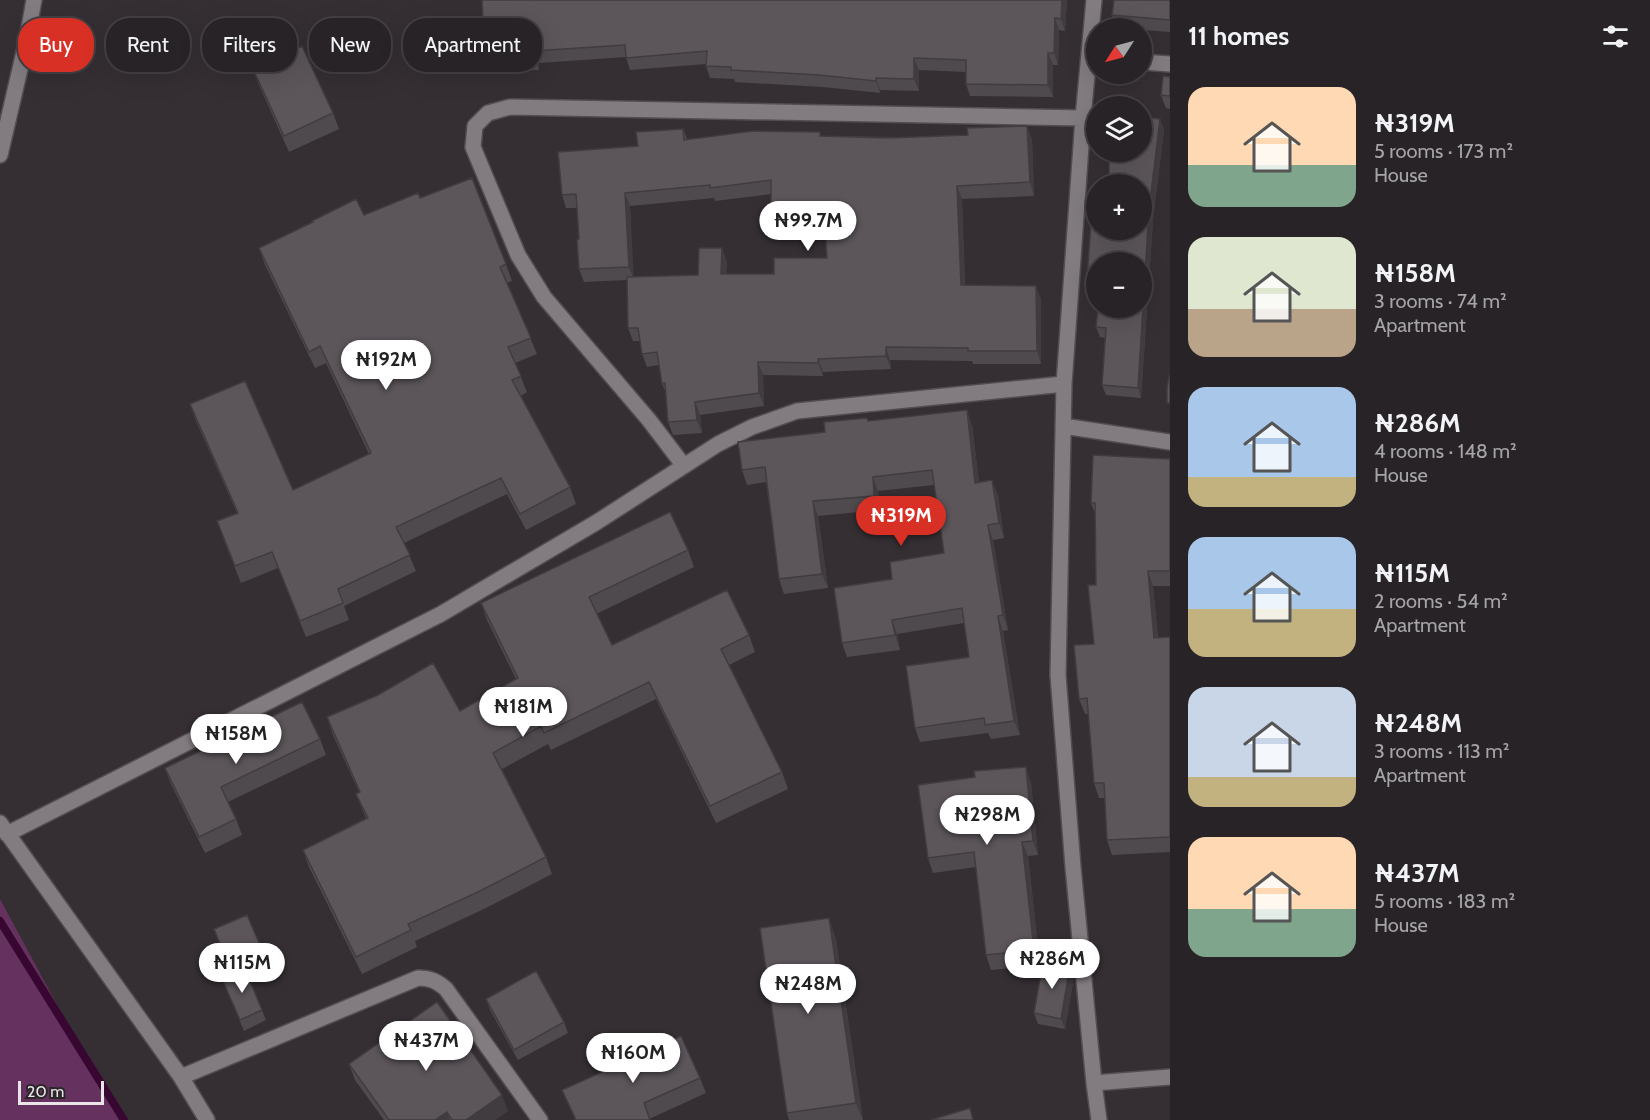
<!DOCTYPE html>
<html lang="en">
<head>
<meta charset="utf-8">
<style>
  body { margin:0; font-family:Cabin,sans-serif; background:#342f33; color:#f1f3f6; height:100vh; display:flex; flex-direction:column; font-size:22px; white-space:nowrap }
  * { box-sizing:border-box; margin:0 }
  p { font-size:20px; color:#a5a4a7 }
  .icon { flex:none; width:33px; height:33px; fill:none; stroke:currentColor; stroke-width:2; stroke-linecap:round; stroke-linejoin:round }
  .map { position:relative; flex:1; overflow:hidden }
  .side { display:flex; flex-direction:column; background:#282327; width:480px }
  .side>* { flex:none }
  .top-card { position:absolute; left:18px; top:18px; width:570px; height:54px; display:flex; gap:12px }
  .needle { width:39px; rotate:234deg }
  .fabs { position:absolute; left:1086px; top:18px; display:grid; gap:12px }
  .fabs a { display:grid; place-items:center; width:66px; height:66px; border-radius:50%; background:#282327; box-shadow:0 6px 24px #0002,0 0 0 2px #444044; font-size:30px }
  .scale { position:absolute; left:18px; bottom:15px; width:86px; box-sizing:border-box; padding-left:6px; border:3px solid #e9e5e8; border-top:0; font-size:16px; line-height:21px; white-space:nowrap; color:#e9e5e8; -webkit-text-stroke:4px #2b262a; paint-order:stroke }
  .price { position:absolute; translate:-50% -51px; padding:0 14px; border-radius:21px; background:#fff; color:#222; font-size:20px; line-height:39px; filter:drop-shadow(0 2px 3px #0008) }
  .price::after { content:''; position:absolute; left:50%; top:36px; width:18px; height:14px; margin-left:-9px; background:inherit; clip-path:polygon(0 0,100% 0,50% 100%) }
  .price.current { background:#d93025; color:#fff }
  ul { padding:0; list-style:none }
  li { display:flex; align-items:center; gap:18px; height:150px; padding:0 18px }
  li span { display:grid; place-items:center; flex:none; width:168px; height:120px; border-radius:18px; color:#555 }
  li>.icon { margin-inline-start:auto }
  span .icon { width:72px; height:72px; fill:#fffc; stroke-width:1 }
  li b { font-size:26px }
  h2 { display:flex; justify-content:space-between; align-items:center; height:72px; padding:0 18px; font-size:26px }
  .tag { padding:0 21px; border-radius:24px; background:#282327; box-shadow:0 6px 24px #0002,0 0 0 2px #444044; font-size:21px; line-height:54px }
  .tag.current { background:#d93025; color:#fff }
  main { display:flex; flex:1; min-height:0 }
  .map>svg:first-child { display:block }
</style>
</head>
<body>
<main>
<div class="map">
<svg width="1170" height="1120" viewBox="0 0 1170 1120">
  <rect width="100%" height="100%" fill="#352f34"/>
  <path fill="#65315e" d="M0,899L119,1120H0Z"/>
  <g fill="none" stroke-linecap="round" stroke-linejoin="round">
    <path stroke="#370732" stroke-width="8" d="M0,921L124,1120"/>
    <g stroke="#524d51" stroke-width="18">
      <path id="minor" d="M1094,0L1083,118L1064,384L1058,675L1073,867L1094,1083L1099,1120
        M1142,62L1170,64
        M0,155L27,39L34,0
        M1063,426L1170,442
        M684,466L649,420L544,297L518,255L473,147L475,126L488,113L510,107L1083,118
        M0,823L181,1077
        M7,834L441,614L597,522L718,444L752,427L797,411L1064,384
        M1094,1083L1170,1077
        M207,1120L181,1077L418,978C430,978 437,981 446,989L540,1120"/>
    </g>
    <use href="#minor" stroke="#827c81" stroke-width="15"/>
  </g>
  <path fill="#4f4a4e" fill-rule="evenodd" d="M482,0H1067L1065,31L1059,30L1058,65H1053V97L970,96L966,84V72L919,70V91L880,90V93L823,87L735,82L734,79L710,78L706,66V64L630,70L626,57L539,63V70L490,72L485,60Z
    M1170,0V32L1142,30V28H1117L1112,15Z
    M253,69L333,113L339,129L289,152L259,85Z
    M1170,77V109L1166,108L1161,95Z
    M683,129L687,139L822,136L1032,139L1034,196L962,199L965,285L1041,299V364H973L972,361L890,360L891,369L823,372V376L763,375L764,406L700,415L702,433L673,435L668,422L666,393L662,384L659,365L647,367L642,354L640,341H633L628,328L627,280L584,282L579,269V239L577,208H566L562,195L638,146ZM771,194V211L776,225H825L827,258L774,274H726L727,262L698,275L633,277L630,206L714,198L715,201Z
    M1164,129L1153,220L1141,398L1106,395L1102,385L1105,338L1100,337L1096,327L1142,308L1096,262V289H1091L1087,279L1096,230Z
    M420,198L506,264L512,281L507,283L537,354L515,363L527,392L521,396L570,487L576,504L526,530L507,494L404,543L416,571L344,606L349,620L306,637L278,568L241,583L223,538L237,513L196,421L190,404L293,490L369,454L326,363L315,368L265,265L259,248Z
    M867,418L868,421L972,425L979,482L998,495L1004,538L993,540L1008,630L1003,631L1020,735L991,739L988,733L920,742L915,728L969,657L964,623L897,634L900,650L847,657L842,643L892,579L944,553L934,485L878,491L880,510L818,516L828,588L784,594L779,579L766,482L747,485L742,470L825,432Z
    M1170,459V586H1153L1158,638L1170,637V852L1112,855L1107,840L1105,798H1099L1094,783L1088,714H1085L1079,699L1094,644L1096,585L1095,514L1091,503Z
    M688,550L694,567L596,614L612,645L749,635L755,652L729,665L782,772L788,789L716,823L656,699L551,750L548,744L502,769L546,857L552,874L484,909L415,941L417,947L362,974L309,867L303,850L366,818L356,794L359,792L333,735L327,717L460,711L516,679L487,620L481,603Z
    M320,739L326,755L228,802L236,819L242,835L205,853L171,784L165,768Z
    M975,777L1031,782L1038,855L1028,856L1040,965L991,970L986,955L976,867L933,873L928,858Z
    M214,929L263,952L267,963L246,971L266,1020L244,1031L222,979L232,975Z
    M836,939L863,1120H789L787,1113Z
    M1070,966L1074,977L1065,1029L1038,1024L1034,1013Z
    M486,999L564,1022L568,1033L518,1060L490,1010Z
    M349,1064L508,1111L495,1120H384L355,1080Z
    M700,1078L706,1093L649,1119L650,1120H575L562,1090Z"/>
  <path fill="#403c40" d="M1062,0H1067L1065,31L1061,19Z
    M1055,18L1059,30L1058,65L1054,53Z
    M534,51L539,63V70L535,58Z
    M1048,53L1053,65V97L1048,85Z
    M914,58L919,70V91L914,79Z
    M876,78L880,90V93L876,81Z
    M1160,119L1164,129L1153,220L1141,398L1138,388L1149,210Z
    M1027,126L1032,139L1034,196L1030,182Z
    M957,186L962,199L965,298L961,285Z
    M625,193L630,206L634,280L629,267Z
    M722,248L727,262L726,287L721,274Z
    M1036,286L1041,299V364L1037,351Z
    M886,347L890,360L891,369L886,356Z
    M818,359L823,372V376L818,363Z
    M758,362L763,375L764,406L759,393Z
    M695,402L700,415L702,433L697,420Z
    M967,410L972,425L981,497L975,483Z
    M873,477L878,491L880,510L874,496Z
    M992,480L998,495L1004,538L999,523Z
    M813,501L818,516L828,588L822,574Z
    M988,525L993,540L1008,630L1003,615Z
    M1148,571L1153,586L1159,653L1154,638Z
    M998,616L1003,631L1020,735L1014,721Z
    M892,620L897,634L900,650L895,635Z
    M1026,767L1031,782L1038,855L1033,841Z
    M1022,842L1028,856L1040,965L1034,950Z
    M829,918L836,939L863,1120L856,1103Z
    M1070,966L1074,977L1065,1029L1061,1019Z
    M502,1095L508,1111L495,1120H466Z
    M447,1112L450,1120H435Z"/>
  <path fill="#5c565b" stroke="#403c40" stroke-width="1.5" d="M482,0H1062L1061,19L1055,18L1054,53H1048V85L966,84V60L914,58V79L876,78V81L819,75L731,70V67L706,66L707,51L626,58L625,45L534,51L535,58L485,60Z
    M1114,0H1170V20L1112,15Z
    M302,46L333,113L284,136L253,69Z
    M1163,76L1170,77V96L1161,95Z
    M1142,117L1160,119L1149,210L1138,388L1102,385L1106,328L1096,327L1098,308H1142V262H1096V279H1087L1093,193H1096V230H1142V184H1109V152H1142Z
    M1027,126L1030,182L957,186L961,285L1036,286L1037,351H968V348L886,347V356L818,359V363L758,362L759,393L695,402L697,420L668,422L665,383L662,384L657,352L642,354L638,328H628L627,277L698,275L699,248H722L721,274H774V258H827L824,212L771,211V180L710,188V185L625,193L629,267L579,269L577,240L579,239L576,194L562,195L558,152L638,146L636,132L683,129L684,140L753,131L820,132V136L888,138L968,135L967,128Z
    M472,178L506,264L500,267L531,338L508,347L521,376L512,380L570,487L520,514L501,478L396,527L410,555L338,589L343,603L300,621L272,552L235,566L217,521L238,513L190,404L245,381L293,490L371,453L320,346L309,352L259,248L313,222L312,221L356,199L364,215L418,193L420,198Z
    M1169,376H1170V403H1167V388Z
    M967,410L975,483L992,480L999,523L988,525L1003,615L998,616L1014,721L985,725L984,718L915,728L906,666L969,657L962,608L892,620L895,635L842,643L834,588L892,579L890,562L944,553L932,470L873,477L874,496L813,501L822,574L779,579L765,467L742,470L738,442L825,432L824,422L867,418L868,421Z
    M1093,455L1170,459V571H1148L1154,638L1170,637V837L1107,840L1104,783H1094L1087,698L1079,699L1074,645L1094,644L1088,585H1096L1095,503H1091Z
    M670,512L688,550L589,597L612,645L727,590L749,635L721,649L782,772L710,806L649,682L544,733L541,726L493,753L546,857L478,892L408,924L411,930L356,957L303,850L368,818L356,794L360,792L327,717L378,695L433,663L460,711L518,678L481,603Z
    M302,702L320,739L221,787L236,819L199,837L165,768Z
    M1026,767L1033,841L1022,842L1034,950L986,955L974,852L928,858L918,785L975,777L974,771Z
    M247,915L263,952L229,966L214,929Z
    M829,918L856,1103L787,1113L760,928Z
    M1043,961L1070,966L1061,1019L1034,1013Z
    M245,969L262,1010L240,1020L222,979Z
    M536,971L564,1022L514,1050L486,999Z
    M437,1002L502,1095L466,1120H452L447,1112L435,1120H389L349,1064Z
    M681,1036L700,1078L644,1103L650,1120H576L562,1090Z
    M970,1108L973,1120H931Z"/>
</svg>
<div class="fabs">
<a><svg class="needle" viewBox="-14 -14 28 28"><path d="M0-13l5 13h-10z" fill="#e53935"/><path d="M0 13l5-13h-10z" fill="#a5a4a7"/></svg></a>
<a><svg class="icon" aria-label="layers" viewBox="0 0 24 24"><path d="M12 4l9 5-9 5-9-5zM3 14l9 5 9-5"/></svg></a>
<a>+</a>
<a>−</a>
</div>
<div class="scale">20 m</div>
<b class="price" style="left:808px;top:252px">₦99.7M</b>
<b class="price" style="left:386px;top:391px">₦192M</b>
<b class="price current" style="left:901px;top:547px">₦319M</b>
<b class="price" style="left:523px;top:738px">₦181M</b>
<b class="price" style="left:236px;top:765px">₦158M</b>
<b class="price" style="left:987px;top:846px">₦298M</b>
<b class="price" style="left:1052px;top:990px">₦286M</b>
<b class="price" style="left:242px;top:994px">₦115M</b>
<b class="price" style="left:808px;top:1015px">₦248M</b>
<b class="price" style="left:426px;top:1072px">₦437M</b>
<b class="price" style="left:633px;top:1084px">₦160M</b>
<div class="top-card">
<a class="tag current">Buy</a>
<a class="tag">Rent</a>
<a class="tag">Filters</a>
<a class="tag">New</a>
<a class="tag">Apartment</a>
</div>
</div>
<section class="side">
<h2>11 homes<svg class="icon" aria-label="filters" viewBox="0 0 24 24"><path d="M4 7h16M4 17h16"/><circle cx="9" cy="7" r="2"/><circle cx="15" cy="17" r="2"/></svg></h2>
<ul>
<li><span style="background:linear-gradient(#ffd9b3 65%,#7fa58c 0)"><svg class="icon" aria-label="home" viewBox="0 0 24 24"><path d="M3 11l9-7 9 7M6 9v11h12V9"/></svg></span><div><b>₦319M</b><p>5 rooms · 173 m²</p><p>House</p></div></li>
<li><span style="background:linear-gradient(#dfe7d0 60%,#b9a48a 0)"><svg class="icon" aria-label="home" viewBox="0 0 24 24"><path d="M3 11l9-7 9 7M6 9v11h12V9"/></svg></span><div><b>₦158M</b><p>3 rooms · 74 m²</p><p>Apartment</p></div></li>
<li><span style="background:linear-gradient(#a9c7e8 75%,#c2b280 0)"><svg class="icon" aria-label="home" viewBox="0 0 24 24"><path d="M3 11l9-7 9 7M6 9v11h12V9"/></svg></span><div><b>₦286M</b><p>4 rooms · 148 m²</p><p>House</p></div></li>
<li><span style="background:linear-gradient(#a9c7e8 60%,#c2b280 0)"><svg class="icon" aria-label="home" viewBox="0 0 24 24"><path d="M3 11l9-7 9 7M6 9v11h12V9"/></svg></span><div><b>₦115M</b><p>2 rooms · 54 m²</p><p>Apartment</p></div></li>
<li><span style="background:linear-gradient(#c9d6e8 75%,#c2b280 0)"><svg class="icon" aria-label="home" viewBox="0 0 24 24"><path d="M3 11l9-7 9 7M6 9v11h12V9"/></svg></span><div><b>₦248M</b><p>3 rooms · 113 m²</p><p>Apartment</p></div></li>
<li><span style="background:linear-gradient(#ffd9b3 60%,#7fa58c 0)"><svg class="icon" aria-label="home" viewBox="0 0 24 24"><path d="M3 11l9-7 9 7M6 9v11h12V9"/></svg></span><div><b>₦437M</b><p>5 rooms · 183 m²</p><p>House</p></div></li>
</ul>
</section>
</main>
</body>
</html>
